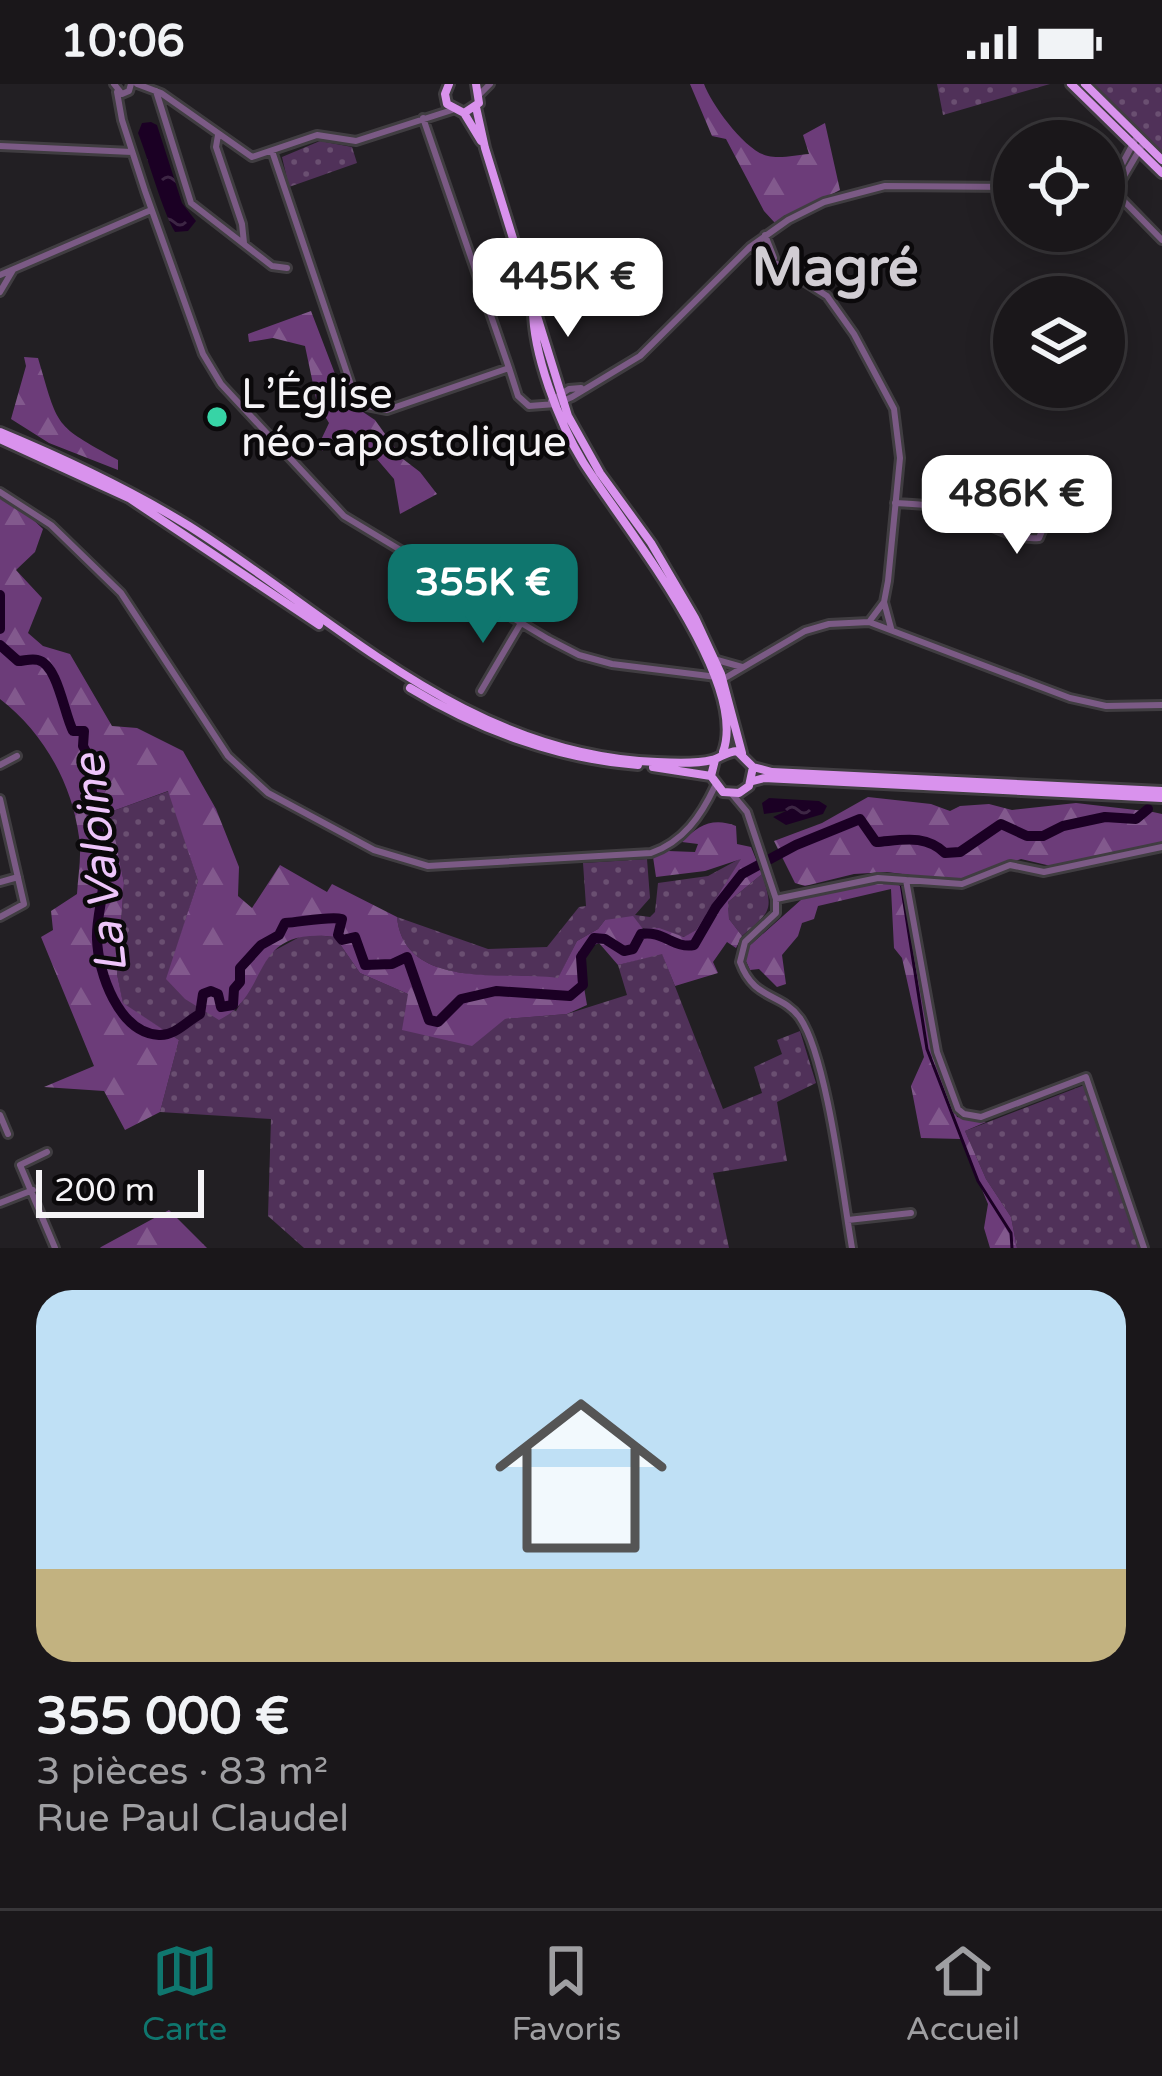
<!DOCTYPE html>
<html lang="fr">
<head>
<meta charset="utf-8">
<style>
  body { margin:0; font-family:"Varela Round",sans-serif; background:#232023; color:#f1f3f6; height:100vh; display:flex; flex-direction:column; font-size:45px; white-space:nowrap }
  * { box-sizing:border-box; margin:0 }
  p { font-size:39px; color:#9f9fa2 }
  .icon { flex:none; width:66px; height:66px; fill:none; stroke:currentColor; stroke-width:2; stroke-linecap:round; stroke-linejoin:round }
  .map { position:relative; height:1164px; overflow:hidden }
  .drawer { display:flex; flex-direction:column; background:#1a171a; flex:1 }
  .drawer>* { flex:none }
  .controls { position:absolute; left:993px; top:36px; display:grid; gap:24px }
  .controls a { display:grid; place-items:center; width:132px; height:132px; border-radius:50%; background:#1a171a; box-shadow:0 6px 30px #0003,0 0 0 3px #383639; font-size:60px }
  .scale { position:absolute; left:36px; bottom:30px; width:168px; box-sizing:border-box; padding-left:12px; border:6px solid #f5f3f6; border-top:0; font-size:33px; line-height:42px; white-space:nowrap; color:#f5f3f6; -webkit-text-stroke:9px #0b090b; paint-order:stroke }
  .price { position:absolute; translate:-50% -102px; padding:0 27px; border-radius:24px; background:#fff; color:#222; font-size:39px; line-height:78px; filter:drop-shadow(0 3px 6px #0008) }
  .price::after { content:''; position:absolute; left:50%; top:72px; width:36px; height:27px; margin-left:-18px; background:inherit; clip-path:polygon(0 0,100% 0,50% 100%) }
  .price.current { background:#0f766e; color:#fff }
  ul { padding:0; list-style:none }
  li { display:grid; align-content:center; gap:24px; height:636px; padding:0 36px }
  li span { display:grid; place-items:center; height:372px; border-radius:36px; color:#555 }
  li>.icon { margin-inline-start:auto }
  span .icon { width:216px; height:216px; fill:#fffc; stroke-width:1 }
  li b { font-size:51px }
  .status { display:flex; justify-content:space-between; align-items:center; height:84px; padding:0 60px; background:#1a171a; direction:ltr }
  .status svg { height:33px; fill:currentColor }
  .menu { display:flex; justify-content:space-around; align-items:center; height:168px; border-top:3px solid #383639; background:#1a171a; font-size:33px; color:#9f9fa2 }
  .menu a { display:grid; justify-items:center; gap:6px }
  .menu .current { color:#0f766e }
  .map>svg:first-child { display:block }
</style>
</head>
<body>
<div class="status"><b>10:06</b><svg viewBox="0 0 49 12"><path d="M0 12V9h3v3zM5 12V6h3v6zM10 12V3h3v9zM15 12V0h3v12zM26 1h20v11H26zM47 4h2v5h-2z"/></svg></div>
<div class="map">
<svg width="1162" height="1164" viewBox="0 0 1162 1164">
  <defs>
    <pattern id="grass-dots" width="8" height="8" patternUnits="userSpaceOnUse" patternTransform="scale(3)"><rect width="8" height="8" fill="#503159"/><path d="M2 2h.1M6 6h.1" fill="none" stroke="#6a4f71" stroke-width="1.8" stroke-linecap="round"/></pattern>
    <pattern id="forest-firs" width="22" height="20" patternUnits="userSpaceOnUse" patternTransform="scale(3)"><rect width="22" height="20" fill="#6c3c79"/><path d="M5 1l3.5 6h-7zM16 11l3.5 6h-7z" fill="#82598d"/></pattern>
    <pattern id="water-ripples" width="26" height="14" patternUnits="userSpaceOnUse" patternTransform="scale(3)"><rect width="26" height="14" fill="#1b0024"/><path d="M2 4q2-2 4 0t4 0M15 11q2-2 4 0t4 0" fill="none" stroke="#3d2644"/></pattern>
  </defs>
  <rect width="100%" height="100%" fill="#221f23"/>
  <path fill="url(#grass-dots)" d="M937,0H1050L943,31Z
    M1091,0H1162V69Z
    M320,57L352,63L357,79L289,103L282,73Z
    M169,707L198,797L167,895L236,927L270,869L305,850L335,853L360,889L408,910L505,935L567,930L627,911L618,881L662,869L723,1025L762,1009L754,983L782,970L777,956L800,947L816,999L777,1018L787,1077L713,1089L729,1164H304L268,1132L271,1035L160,1028L179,956L123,920L117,890L124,799L110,728Z
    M743,773L696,846L685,853C658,846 632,843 605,836L598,845L577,857L558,895C506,887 404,907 397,833L488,865L547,863L579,823L586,822L583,779L647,775L650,814L635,831L650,833L655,828L658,799L708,792Z
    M762,790C774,827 771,827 742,852L729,835L728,818Z
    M1087,1000L1139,1164H1017L1011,1133L986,1095L965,1047Z"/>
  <path fill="url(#forest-firs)" d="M690,0H704C711,20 746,68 768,72C780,75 797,71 809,70L803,51L825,39L840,106L775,139L764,127L726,55L712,52Z
    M627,172L643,188L583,213L556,215L555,208L590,185Z
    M311,227L345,316L375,336L403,375L420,388L437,410L400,430L394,395L352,346L322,367L320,358L329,339L317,319L305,262L273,254L249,258L248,250Z
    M24,273L38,274C59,345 53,340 118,376V386L49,359L11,335L26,282Z
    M0,414L26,429L43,445L35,468L16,486L42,514L28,549L43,562L70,570L112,642L137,644L183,667L216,725L239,783L238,812L252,824L280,781L327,808L332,800L397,833C404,907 506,887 558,894L577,857L598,845L605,836L633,832L643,845L659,844L684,853L696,846L741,775L705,787L656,793L653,773L668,767L695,768L698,760L682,758C698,741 713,733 736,742L737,760L751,763L762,790L728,818L729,835L742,852L736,864L727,858L713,878L718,889L675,902L662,870L618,881L599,859L578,868L587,921L567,930L505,935L472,962L402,946L408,910L360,889L335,853C247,842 273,909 219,936L185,915L166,895L198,797L168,707L110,728L124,799L117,890L123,919L179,956L160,1028L125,1046L104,1007L44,1003L94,982L41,853L53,846L51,827L77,810C78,792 82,771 79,753C72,699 43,648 0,615Z
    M868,713L931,720L950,727L960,722L989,720L1012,726L1076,719L1153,728L1162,730V759L1051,782L1021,775L956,797L887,788L854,790L805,802L795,799L774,757L822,739Z
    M870,799H896L904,805L933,963L957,1033L986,1038L965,1047L986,1095L1011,1133L1017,1164H990L984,1144L988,1120L961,1055L921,1054L911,1002L924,973L902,874L894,864L891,805L818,822L814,835L802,839L798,852L782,871L786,900L777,903L759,885L750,886L745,875L747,864L802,815Z
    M169,1126L207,1164H100L101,1163Z"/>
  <path fill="url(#water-ripples)" d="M151,38L157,41L182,119L196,137L188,147L175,148C163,129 148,74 138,49L142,39Z
    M769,714L819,717L827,722L823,730L786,741L773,733L786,727L764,730L762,719Z"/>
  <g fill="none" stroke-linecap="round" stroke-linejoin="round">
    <path stroke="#1b0024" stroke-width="3" d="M901,799L927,965L978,1097L1011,1149L1012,1164"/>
    <path stroke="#1b0024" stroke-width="10" d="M0,511V545
      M0,561L18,577C24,577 31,574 38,576C58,581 64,630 73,647H84L83,662L92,679C87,710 103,756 104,790C104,812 96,834 97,855C98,889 119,949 159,951C175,952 187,937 200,930L203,910L211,907L218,910L221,923L233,921L234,905L240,898V884L261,861L279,851L285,839C301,838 329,832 342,835L338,851L342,856L355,853L365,881L392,880L407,873L429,936L438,938L461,915L496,907L570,912L583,901L581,873L594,854L605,855L624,867L633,865L641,850C663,846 674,865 694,861L716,823L742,790L796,761L860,735L876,758C903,756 925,750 945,769L960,768L1001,740L1027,752H1043L1063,742L1105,733L1136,735L1148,725"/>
    <g stroke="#403d41" stroke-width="12">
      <path id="minor" d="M114,0L122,10L129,7L131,0
        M137,0L161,9L252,73L317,51L356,57L452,26
        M156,7L191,119L272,182L287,184
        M117,8L122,36L145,107L203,270L221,300L344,432L548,555L579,571L612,580L725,594L805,547L829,540L869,538L1070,614L1106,622L1162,621
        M480,10L490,0
        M218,51L216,63L242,140L244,159
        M0,62L132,68
        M272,67L354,310L367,322L387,326L509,284L423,34
        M1104 107a7 7 0 1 1 14 0a7 7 0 1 1-14 0Z
        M1111,101L1135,56
        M1117,104L1144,58
        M1117,110L1162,156
        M765,151L774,174
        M750,163L827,212L854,250L894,325L900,374L888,497L884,518L869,538
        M0,191L151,126
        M0,208L13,186
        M509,284L518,312L529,322L556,320L572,313L640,272L750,163L788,136L824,118L885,102L1014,103
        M551,317L569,305L581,304
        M0,408L51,441L121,509L228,672L268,709L374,766L428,782L651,769C683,758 701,732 715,702
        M895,419C915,420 935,421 954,427C981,435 1012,457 1039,454L1042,447L1033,441L1016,451
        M884,518L891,544
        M717,576L742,583
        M481,607L521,539
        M0,681L17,672
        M732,710L747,728L776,815V829L745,858L740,878C754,917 781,908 800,934C827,973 843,1112 852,1164
        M0,715L24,820L0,833
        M906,796L937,968L958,1025L964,1030L981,1033L1086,993L1144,1164
        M0,798L18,793
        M776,815L878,794L962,800L1010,781L1044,788L1162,763
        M0,1031L8,1050
        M47,1068L20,1081L55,1164
        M0,1119L33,1106
        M848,1136L911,1129"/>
    </g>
    <g stroke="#403d41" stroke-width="14">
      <path id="major" d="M449,0L445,10L447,20L464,29L479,19L476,0
        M1071,0L1162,89
        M1085,0L1162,76
        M476,23L485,64L568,332L600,389L651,459L695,534L721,590L742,669
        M464,29L481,57
        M533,222C532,268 559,339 583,378C622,440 750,595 723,668
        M0,348C65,375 129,405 189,442C339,537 468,671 657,678C673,679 696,680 712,676C720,674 726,668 737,667L753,683L749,702L739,709L723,708L711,692L715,676
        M0,355L129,414L319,541
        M410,604C479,646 558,675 638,681
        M653,683L711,692
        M753,683L772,688L1162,707
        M753,697L764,694L1162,714"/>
    </g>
    <use href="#minor" stroke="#7b5a85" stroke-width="6"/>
    <use href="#major" stroke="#d992ed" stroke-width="8"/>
  </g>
  <circle fill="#37d4a6" stroke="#0b090b" stroke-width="4.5" cx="217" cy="333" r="12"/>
  <g text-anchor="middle" stroke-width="9" stroke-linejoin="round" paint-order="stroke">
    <g font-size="42" fill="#f5f3f6" stroke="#0b090b" text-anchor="start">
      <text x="241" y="324">L’Église<tspan x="241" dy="48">néo-apostolique</tspan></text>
    </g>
    <g font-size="45" font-style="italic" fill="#eec5fa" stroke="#0b090b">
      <text transform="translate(99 780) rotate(-96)" y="16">La Valoine</text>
    </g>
    <g font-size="54" font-weight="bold" fill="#d1cdd3" stroke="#0b090b">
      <text x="835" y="201">Magré</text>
    </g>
  </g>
</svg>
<div class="controls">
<a><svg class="icon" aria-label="locate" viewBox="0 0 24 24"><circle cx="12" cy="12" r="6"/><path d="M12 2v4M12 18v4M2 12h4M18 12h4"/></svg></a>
<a><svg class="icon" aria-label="layers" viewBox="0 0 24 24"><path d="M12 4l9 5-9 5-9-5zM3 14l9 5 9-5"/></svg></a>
</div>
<div class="scale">200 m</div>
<b class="price" style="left:568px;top:256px">445K €</b>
<b class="price" style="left:1017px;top:473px">486K €</b>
<b class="price current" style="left:483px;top:562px">355K €</b>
</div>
<section class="drawer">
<ul>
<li><span style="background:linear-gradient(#bfe0f5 75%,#c2b280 0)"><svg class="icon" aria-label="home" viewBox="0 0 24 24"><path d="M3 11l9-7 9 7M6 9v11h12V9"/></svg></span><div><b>355 000 €</b><p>3 pièces · 83 m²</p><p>Rue Paul Claudel</p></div></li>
</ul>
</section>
<nav class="menu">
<a class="current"><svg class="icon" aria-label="map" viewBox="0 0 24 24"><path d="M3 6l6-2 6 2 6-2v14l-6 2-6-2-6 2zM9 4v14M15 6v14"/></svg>Carte</a>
<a><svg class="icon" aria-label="saved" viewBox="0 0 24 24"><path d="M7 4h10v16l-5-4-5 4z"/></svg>Favoris</a>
<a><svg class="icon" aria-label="home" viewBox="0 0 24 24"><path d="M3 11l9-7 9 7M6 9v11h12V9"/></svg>Accueil</a>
</nav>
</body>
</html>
